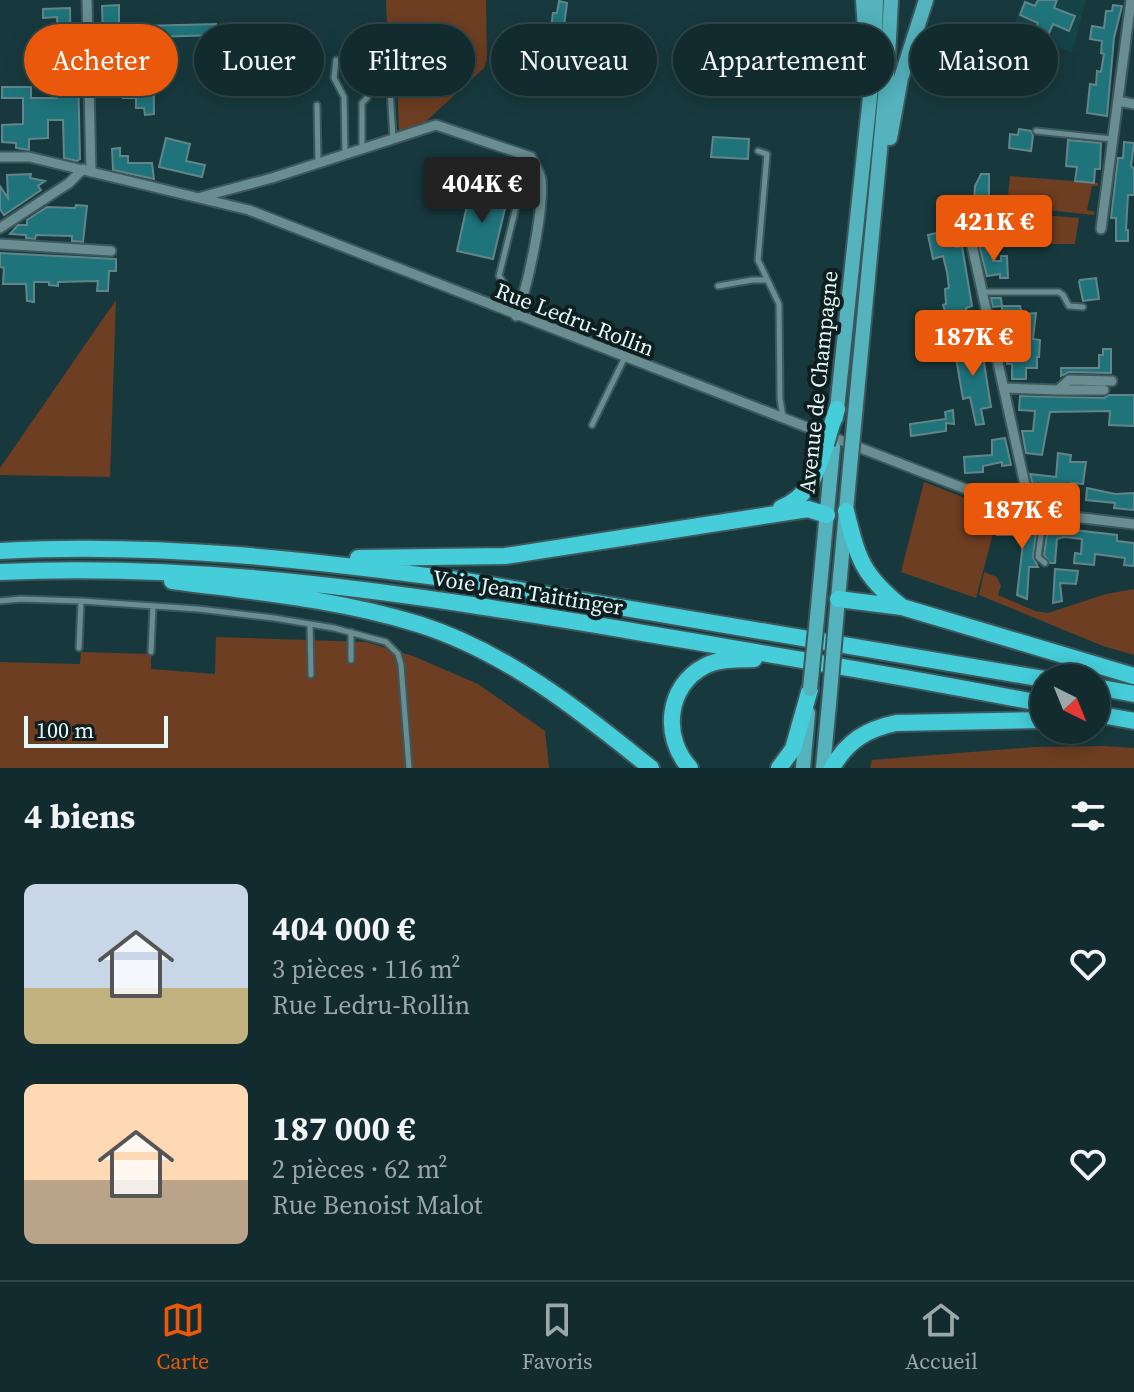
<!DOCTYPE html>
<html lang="fr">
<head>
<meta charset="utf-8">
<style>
  body { margin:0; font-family:"Source Serif 4",serif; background:#1e373a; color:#f1f3f6; height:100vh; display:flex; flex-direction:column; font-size:30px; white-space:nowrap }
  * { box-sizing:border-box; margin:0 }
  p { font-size:26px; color:#9ca7aa }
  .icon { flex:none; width:44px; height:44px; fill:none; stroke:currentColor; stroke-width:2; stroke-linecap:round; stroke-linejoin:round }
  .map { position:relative; height:768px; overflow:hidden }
  .panel { display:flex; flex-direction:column; background:#112b2e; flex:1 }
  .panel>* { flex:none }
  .banner { position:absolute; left:24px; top:24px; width:1086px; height:72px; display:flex; gap:16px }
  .needle { width:52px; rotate:137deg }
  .tools { position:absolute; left:1030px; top:664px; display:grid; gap:16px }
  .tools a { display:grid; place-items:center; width:80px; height:80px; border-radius:50%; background:#112b2e; box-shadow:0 4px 20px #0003,0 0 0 2px #30474a; font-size:40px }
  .scale { position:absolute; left:24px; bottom:20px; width:144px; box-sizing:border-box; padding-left:8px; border:4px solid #e5f8fa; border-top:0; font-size:22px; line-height:28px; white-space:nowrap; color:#e5f8fa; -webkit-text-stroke:6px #0f1e1f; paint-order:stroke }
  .price { position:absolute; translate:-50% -68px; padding:0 18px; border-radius:8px; background:#ea580c; color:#fff; font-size:26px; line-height:52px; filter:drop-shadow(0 2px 4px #0008) }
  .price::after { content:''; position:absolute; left:50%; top:48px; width:24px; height:18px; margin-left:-12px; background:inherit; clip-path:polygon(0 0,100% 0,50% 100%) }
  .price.active { background:#222; color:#fff }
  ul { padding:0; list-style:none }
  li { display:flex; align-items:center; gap:24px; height:200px; padding:0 24px }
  li span { display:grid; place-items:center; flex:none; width:224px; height:160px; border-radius:12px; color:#555 }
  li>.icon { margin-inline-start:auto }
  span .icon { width:96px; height:96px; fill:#fffc; stroke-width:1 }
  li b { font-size:34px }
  h2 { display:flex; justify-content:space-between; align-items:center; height:96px; padding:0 24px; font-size:34px }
  .pill { padding:0 28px; border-radius:36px; background:#112b2e; box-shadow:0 4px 20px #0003,0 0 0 2px #30474a; font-size:28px; line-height:72px }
  .pill.active { background:#ea580c; color:#fff }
  .dock { display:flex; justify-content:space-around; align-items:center; height:112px; border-top:2px solid #30474a; background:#112b2e; font-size:22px; color:#9ca7aa }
  .dock a { display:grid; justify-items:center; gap:4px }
  .dock .active { color:#ea580c }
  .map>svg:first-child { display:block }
</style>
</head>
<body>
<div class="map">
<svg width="1134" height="768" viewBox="0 0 1134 768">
  <rect width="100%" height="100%" fill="#17393d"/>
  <path fill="#154448" d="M1023,0H1086L1072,53L1012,29Z"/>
  <path fill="#6d3e22" d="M386,0H486L487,59L484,68L423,124L399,132L396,47H388Z
    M1010,176L1098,183V186H1092L1087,210L1095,212L1094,215L1009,206L996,212L994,210L1008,196Z
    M1007,212L1079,218L1075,244H992L991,229L981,230V227Z
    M116,300L110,477L0,475V468Z
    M924,482L999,511L976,598L901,572Z
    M984,572L997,577L1001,586L998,595L1035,611L1048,613L1106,594L1134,589V655L1103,646L979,595Z
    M216,637L366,642L413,656L478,684L545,731L549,768H0V662L80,664L81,652L151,654V669L215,674Z
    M1105,746L1134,748V768H870L872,760L1034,747Z"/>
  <path fill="#1f747c" stroke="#628589" stroke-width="2" fill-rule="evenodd" d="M1038,0H1057L1054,8L1075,16L1069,31L1053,24L1045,42L1032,36L1038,23L1020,15L1025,2L1035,6Z
    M559,1L567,3L560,57L538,53L536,74L527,73L532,38L549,40L553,13H557Z
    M119,5V36L125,35V40H143L142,26L216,24L217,35L153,37L154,114L145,115L144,108H136V98H123L122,82H102L98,40H103L102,6ZM111,49H145V66L112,67Z
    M1113,5L1122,6L1114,38L1107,116L1087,113L1090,84L1096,85L1097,71L1101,72L1104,54L1101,53L1102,41L1090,39L1092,26L1104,28L1106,11H1112Z
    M70,8L71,70L78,69L80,159L77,161L64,158L63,120H48V138L29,139V150L16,148V143L2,142V125L23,124V98H2V87H31V98H57V92H63V75H52V65H59L57,17L43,18V9Z
    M1019,129L1031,131L1033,136L1031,151L1009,148L1010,134L1018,135Z
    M713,137L749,139L748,159L711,157Z
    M166,138L190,144L186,161L205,165L202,177L159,167Z
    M1068,140L1101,143L1100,169H1095L1094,183L1075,181L1077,167L1066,166Z
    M1124,142L1134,143L1131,166L1134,169V195H1128L1126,230H1128V241H1116V218H1111L1118,158H1123Z
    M120,148V156H128V163H152L154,179L113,170L112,149Z
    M31,174L30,178L45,181L38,186L41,190L4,215L0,209V186L8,198L7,175Z
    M981,174H989V197L988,202L983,201V204L974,203L975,186Z
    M470,192L507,200L493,259L457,251Z
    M76,205L87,206L83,242L72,241V236L36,235L35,239L26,238V235L10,234L18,225H27V220L47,207L75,208Z
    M945,231L946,234L954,233L956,247L962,246L972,306L966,308L970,326L952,330L955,341L947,343L945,332L951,330L943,305L946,304L945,289L949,288L947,272L943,256L933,259L928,235Z
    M989,244L993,261H1001V256H1007L1008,278H1000V274L987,276L979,245Z
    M0,253L116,259V271H109L108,291H97L98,281L58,282V286L49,285V282H34V302L27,301L26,284H3L4,268L0,267Z
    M1096,278L1099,299L1083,301L1079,282L1080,280Z
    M991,298H1001L1002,306H1020L1022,314L1036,313L1033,339L1040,340L1039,357H1037V368H1026V379H1012V364H1007V344H1002V306L993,307Z
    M977,341L983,356L991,407L981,409L984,424L976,425L970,397L963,399L954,346Z
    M1103,349H1111V373L1069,372L1061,376V368H1099V355H1103Z
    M1109,395H1134V426L1109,425L1110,411L1050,412L1042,455L1026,453L1022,431H1033L1035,411L1019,410L1020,396L1104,398Z
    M953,410L954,424L946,423V431L911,436L910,424L946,419L945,412Z
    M1005,438L1011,465L1002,466V462L983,466V472L965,473L964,457L992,455V440Z
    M1058,453L1071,455L1070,462H1086L1083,484L1072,483L1071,497H1066V503L1037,500L1030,474L1056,477Z
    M1087,488L1115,494L1134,493V510L1114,508L1115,503L1086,500Z
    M1003,522L1037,526L1033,557L1038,567H1029L1027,599L1017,595L1024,535H997L999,523Z
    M1048,527L1117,535V541L1134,543V566L1124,565L1125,558L1095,554L1094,565L1074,563L1075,553L1081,554L1082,539L1064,537L1057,539L1055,563H1050L1044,555Z
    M1055,569L1078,571L1076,584L1060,583L1062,601L1053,603Z"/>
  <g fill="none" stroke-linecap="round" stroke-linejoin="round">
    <g stroke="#3c585c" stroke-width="9">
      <path id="service" d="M377,27L379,49L389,73L393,138
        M336,60L334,78L344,97L345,154
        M317,105L318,162
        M1036,131L1112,139
        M362,148V103L367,98V71L363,47
        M758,151L767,154L758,260L779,304L780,399L783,417
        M468,186L509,195L518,199
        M718,286L752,280H766
        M984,292H1059L1063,295L1069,306L1083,307
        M520,305L499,276L518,199L540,203
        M592,425L625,357
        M1044,514L1038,557L1045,563
        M0,601L21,599L81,601L198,609L274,618L334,628L386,642L398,654L401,665L409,768
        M310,624L311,675
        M351,632V660
        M79,648L81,601
        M151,652L153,606"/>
    </g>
    <g stroke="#3c585c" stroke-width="13">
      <path id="minor" d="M87,0L91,172
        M1118,101L1134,104
        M0,157H29L249,210L994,500L1031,512L1134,524
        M201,197L272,178L436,125L531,157C534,164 540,172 541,180C544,210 528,287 516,316
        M0,228L69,183L83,169
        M1101,229L1131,0
        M969,232L1031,512
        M0,244L111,251
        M1004,388L1058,390L1069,380L1112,381
        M1058,390H1104"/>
    </g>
    <g stroke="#3c585c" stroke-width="18">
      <path id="primary" d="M863,0L866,43
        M890,138L901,78L926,0
        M836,418L874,59L876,0
        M853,436L887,76L891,0
        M817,618L833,447
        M836,621L851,456
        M803,768L808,713
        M823,768L830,693"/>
    </g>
    <g stroke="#3c585c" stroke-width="20">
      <path id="motorway" d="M831,427L837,409
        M781,508C810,496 817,472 826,444
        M846,511C858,559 862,575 902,607
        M0,551C157,542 311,560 466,581L1044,679
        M358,558L505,556L808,509L827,515
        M0,572C213,562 417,595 626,630C766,654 905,676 1044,704
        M172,581C255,592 338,599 418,624C507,652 580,711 651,768
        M838,599L902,607L1134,676
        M1096,687L1134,694
        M1096,714L1134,721
        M690,768C662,738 666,686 705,666C720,658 738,660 754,659
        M779,768L793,749L810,689
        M832,768C847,741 867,729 896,723L1044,720"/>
    </g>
    <use href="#service" stroke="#698d91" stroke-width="5"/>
    <use href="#minor" stroke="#698d91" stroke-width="9"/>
    <use href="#primary" stroke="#54b3bd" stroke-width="14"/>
    <use href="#motorway" stroke="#46cdda" stroke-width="16"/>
    <g stroke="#3c585c" stroke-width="18" stroke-linecap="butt">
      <path id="primary-bridge" d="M851,456L853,436
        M810,689L817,618
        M830,693L836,621"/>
    </g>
    <g stroke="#3c585c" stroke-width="20" stroke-linecap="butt">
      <path id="motorway-bridge" d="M826,444L831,427"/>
    </g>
    <use href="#primary-bridge" stroke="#54b3bd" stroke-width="14"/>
    <use href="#motorway-bridge" stroke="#46cdda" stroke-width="16"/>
  </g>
  <g text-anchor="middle" stroke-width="8" stroke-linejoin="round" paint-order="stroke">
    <g font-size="22" fill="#e5f8fa" stroke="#0f1e1f">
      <text transform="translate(575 319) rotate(21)" y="8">Rue Ledru-Rollin</text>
      <text transform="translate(818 382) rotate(-84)" y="8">Avenue de Champagne</text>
      <text transform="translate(528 592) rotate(9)" y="8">Voie Jean Taittinger</text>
    </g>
  </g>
</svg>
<div class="tools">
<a><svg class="needle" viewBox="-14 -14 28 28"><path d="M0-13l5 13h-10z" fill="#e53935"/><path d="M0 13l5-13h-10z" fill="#9ca7aa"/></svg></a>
</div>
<div class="scale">100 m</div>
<b class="price active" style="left:482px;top:225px">404K €</b>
<b class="price" style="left:994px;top:263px">421K €</b>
<b class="price" style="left:973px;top:378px">187K €</b>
<b class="price" style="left:1022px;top:551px">187K €</b>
<div class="banner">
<a class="pill active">Acheter</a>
<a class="pill">Louer</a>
<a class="pill">Filtres</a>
<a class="pill">Nouveau</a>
<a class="pill">Appartement</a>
<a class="pill">Maison</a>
</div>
</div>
<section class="panel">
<h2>4 biens<svg class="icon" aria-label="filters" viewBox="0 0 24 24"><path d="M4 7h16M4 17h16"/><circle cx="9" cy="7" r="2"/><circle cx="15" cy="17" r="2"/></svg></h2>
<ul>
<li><span style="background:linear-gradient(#c9d6e8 65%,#c2b280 0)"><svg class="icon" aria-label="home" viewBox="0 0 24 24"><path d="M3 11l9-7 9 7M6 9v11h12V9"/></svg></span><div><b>404 000 €</b><p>3 pièces · 116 m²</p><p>Rue Ledru-Rollin</p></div><svg class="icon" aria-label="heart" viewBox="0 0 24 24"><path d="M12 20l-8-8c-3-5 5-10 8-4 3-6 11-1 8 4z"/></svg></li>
<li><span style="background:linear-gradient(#ffd9b3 60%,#b9a48a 0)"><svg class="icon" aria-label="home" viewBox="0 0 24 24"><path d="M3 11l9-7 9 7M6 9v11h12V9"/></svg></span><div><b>187 000 €</b><p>2 pièces · 62 m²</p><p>Rue Benoist Malot</p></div><svg class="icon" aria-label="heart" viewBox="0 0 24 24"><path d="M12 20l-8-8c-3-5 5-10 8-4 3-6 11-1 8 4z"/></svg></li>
</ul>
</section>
<nav class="dock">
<a class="active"><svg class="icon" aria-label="map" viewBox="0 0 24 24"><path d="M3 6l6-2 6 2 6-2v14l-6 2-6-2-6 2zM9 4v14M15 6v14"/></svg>Carte</a>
<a><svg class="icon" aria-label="saved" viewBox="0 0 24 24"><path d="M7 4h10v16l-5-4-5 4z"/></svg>Favoris</a>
<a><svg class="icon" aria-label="home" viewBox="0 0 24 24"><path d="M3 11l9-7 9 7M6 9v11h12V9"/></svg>Accueil</a>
</nav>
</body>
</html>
